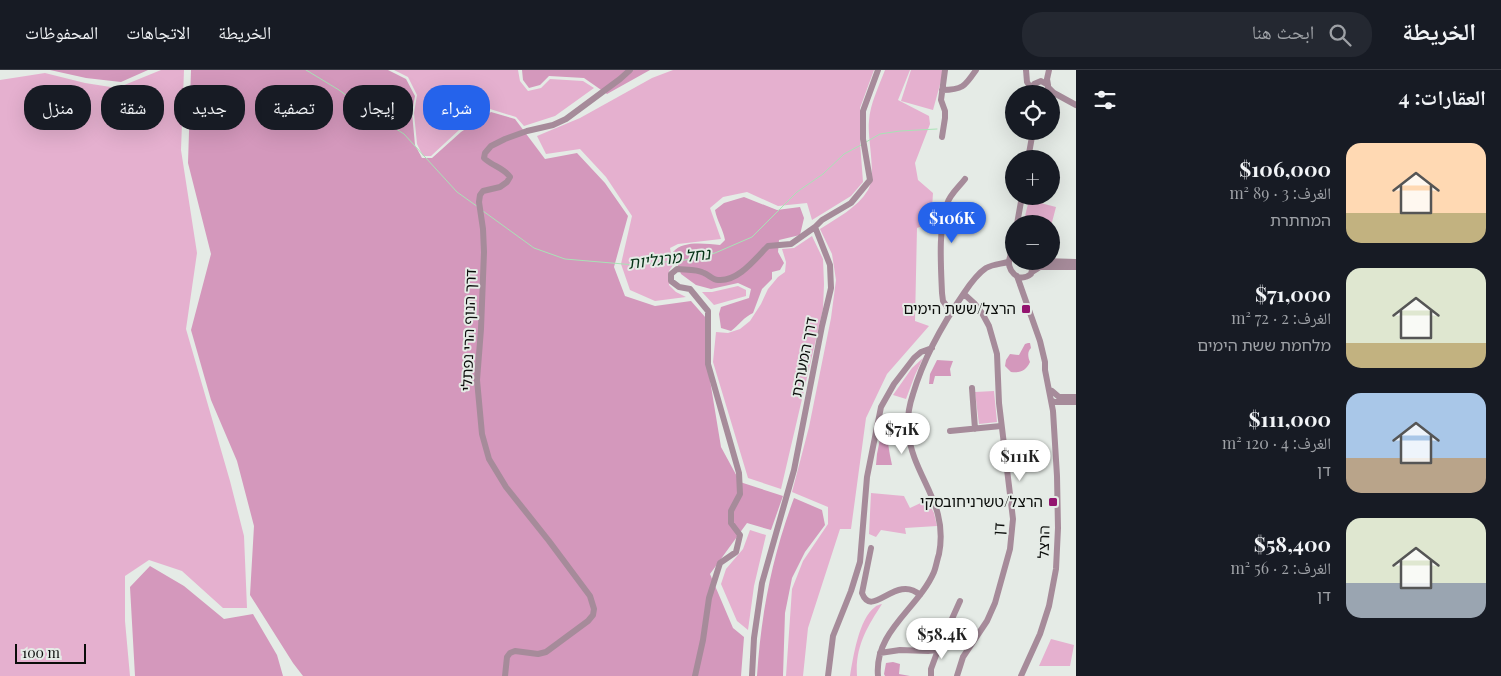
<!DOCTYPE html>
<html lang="ar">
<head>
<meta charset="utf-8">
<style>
  body { margin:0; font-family:"Playfair Display","Noto Naskh Arabic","Noto Sans Hebrew",serif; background:#242831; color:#f1f3f6; direction:rtl; height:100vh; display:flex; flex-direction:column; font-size:19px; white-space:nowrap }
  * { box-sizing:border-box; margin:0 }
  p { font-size:16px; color:#9ea1a6 }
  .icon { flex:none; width:28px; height:28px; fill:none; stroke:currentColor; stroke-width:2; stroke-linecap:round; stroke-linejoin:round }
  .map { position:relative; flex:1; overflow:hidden; direction:ltr }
  .sheet { display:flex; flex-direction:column; background:#171b24; width:425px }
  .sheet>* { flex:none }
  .guide { position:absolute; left:15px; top:15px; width:475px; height:45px; direction:rtl; display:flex; gap:10px }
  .buttons { position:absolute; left:1005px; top:15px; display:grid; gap:10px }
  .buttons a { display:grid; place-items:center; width:55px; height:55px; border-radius:50%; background:#171b24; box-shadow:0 5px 20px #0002; font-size:25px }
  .scale { position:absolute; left:15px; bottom:12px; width:71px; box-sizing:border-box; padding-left:5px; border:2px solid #0b0d0b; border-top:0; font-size:14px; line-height:18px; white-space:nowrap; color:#0b0d0b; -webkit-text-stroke:4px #e5ebe6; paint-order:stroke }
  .price { position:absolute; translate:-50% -42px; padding:0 11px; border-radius:18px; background:#fff; color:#222; font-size:16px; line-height:32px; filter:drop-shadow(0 1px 2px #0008) }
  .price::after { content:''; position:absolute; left:50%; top:30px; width:15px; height:11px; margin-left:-8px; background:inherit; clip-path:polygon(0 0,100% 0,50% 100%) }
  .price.on { background:#2563eb; color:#fff }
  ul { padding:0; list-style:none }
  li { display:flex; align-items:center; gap:15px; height:125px; padding:0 15px }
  li span { display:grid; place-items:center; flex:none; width:140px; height:100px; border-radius:15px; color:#555 }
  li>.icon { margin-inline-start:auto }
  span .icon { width:60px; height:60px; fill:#fffc; stroke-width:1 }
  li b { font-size:21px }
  h2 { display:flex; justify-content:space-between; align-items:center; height:60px; padding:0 15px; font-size:21px }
  .pill { padding:0 18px; border-radius:20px; background:#171b24; box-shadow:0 5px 20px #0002; font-size:18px; line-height:45px }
  .pill.on { background:#2563eb; color:#fff }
  header { display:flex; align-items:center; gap:30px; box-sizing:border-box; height:70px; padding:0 25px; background:#171b24; border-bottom:1px solid #363941 }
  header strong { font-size:24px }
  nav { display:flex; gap:28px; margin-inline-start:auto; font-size:18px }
  .search { width:350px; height:45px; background:#242831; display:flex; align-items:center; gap:12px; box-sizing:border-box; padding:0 18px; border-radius:20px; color:#9ea1a6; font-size:19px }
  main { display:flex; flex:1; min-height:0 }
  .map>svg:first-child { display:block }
</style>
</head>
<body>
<header>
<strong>الخريطة</strong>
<div class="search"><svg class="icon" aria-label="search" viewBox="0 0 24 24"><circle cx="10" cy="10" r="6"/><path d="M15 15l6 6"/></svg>ابحث هنا</div>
<nav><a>الخريطة</a><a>الاتجاهات</a><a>المحفوظات</a></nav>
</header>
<main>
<section class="sheet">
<h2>العقارات: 4<svg class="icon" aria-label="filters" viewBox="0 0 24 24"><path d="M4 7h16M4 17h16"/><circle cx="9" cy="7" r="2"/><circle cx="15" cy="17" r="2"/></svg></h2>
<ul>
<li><span style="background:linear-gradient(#ffd9b3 70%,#c2b280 0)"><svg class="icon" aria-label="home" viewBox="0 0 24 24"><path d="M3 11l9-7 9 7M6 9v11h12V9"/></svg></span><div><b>$106,000</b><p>الغرف: 3 · 89 m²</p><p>המחתרת</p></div></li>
<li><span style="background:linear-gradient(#dfe7d0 75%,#c2b280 0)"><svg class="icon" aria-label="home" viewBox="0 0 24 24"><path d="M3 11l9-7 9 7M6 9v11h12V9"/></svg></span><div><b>$71,000</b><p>الغرف: 2 · 72 m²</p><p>מלחמת ששת הימים</p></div></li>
<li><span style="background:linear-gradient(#a9c7e8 65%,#b9a48a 0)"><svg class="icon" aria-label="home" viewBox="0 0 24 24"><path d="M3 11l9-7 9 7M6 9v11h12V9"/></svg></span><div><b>$111,000</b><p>الغرف: 4 · 120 m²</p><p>דן</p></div></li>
<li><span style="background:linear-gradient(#dfe7d0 65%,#9aa5b1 0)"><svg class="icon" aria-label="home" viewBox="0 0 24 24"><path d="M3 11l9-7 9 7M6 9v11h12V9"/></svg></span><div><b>$58,400</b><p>الغرف: 2 · 56 m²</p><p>דן</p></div></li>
</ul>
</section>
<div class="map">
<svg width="1076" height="606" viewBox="0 0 1076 606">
  <rect width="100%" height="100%" fill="#e5ebe6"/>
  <path fill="#e5b0cf" d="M161,0H184L181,80L197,183L186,259L230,411L244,466L247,538H223L182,501L149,490L125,506V551L130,606H0V10L45,3L85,13L117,18Z
    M394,0H518L520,11L528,21L541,18L550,9L583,11L594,18L555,46L524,56L516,47L490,39L459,60L431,86H423L417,74L414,43L417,25L408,7Z
    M673,0H874L860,38V72L863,112L851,126L812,150L807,133L778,136L747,122L723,127L710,138L721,169L678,174L670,178L673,195L669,201V215L676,222L686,227L655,231L630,220L621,194L632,146L606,107L580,79L546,84L537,66L580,48L652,8Z
    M885,0H910L898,30L929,46L930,54L915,93L918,110L933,123L931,153L917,158L915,251L929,256L887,304L866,348L851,459H840L808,558L803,606H786L792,519L803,491L828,454V437L792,422L809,357L831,248L836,210L832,184L820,159C837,148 857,138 868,120C877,105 867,69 869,51C870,34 879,16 885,0Z
    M911,0H944L933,40L901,31Z
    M1029,130L1056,137L1051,156V154H1023Z
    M812,166L823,189L824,214L823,239L781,419L748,408L713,292L716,262L728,263L740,259L750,251L761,234L768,219L778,207L785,202L786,192L782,179L794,178Z
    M738,216L746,220V226L714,235L702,222H712Z
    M923,288L915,305L906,329L893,325L912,298Z
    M994,321L997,352L979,354L975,322Z
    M871,423L904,426L910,438L927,430L934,443L937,456L905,458L906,464L881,460L876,467L869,464Z
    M750,460L766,465L754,516L748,560L737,551L721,514L726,499L743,479Z
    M882,534C867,557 855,577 857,606H850C853,588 859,548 875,537C877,535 879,535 882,534Z
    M1051,569L1074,575L1070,596H1039Z"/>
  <path fill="#d498bc" d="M50,0H148L121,12L86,8Z
    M191,0H388L406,9L415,26L412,43L415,75L422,88H432L461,62L491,42L515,49L545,89L577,83L605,113L628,146L614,197L625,226L655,236L691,231L706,248L707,292L721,377L740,412L783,426L771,460L747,453L710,504L733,558L744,567L741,606H303L293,593L250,525L254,456L237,391L211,330L191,260L211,184L188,93Z
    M522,0H650L607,24L584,8L549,6L540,15L529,18L523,10Z
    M744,127L777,140L800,137L804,148L800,165L779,170L778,182L784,193L780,200L772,202V209L762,219L753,243C744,247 739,255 731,261L721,258L719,244L721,237L749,228L751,219L738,213L711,219L696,215L681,204L673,182C683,170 706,174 720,175L725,170C723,159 717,151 715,140L724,133Z
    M1028,273H1030L1031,278C1027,282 1028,287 1030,292C1026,301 1020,303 1011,302L1005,296L1006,290L1010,284L1019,285L1025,274Z
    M937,290L953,291L950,299L951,306H935L933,314H929L930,304Z
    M885,344H887C886,362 888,377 892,395H876L877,384Z
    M794,428L822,440L825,455L805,482L792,508L785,543L783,606H757C761,544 772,487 794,428Z
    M150,496L184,516L224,549L253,544L277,585L283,606H135L130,517Z
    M893,592L900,594L899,604L910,606H885L884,604L886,593Z"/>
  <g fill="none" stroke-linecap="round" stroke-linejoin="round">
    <path stroke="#a9e3b6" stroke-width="1" d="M306,0L339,20L363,38L404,64L457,122L478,137
      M866,72L880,64L900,61L937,59
      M483,141L534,178L565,189L635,195L685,190L715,183L752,167L797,122L823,104L844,84L861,75"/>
    <path stroke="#a68b9a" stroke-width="6" d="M1026,0L1027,12L1032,20
      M1048,15L1047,9L1049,0
      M1048,17L1054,23L1076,35
      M942,20C963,20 965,16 976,0
      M1033,24L1032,19L1034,14L1041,11L1048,15V19L1047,24
      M942,67L945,48V41L941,30L945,0
      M1028,89L1033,61
      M1017,154L1022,126
      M1014,184L1010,187C1005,200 1019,214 1031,204L1032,200L1029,191
      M1010,187L1014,174
      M1044,191L1076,192
      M1032,202L1040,197H1076
      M1017,206L1040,271L1045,292V300L1053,341L1057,406L1058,458L1056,499L1049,536L1040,564L1021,606
      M951,242L943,231L942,223C941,197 938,158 947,134C950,124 959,117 965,109
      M972,318L975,359
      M1052,321L1059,327H1076
      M1051,330L1054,332H1076
      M950,361L1001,356
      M871,478L862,523C872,550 896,503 920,525
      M880,583L900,580L928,581L938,580L960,531
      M505,606L507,587L510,583L515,581L538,584L546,582L588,551L593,545L594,539L590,526L549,471L506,417L489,389L482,364L477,310L481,259L484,182L483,159L479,132L480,125L483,121L500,117L507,112L510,107C504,98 492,96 484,88L485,83L491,76L505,69L527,61L553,55L566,49L620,9L630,0
      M695,606L703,570L709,528L720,493L736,482L740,465L731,453V441L740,424L739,403L708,294V241L690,219L679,217L671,211V204L677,199C685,200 697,199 704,203C709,205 713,210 718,210C738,212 755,189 768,176L791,174L815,157
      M752,606L754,568L762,513L794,400L822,256L831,218L830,195L815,157L822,150L851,133L870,110L863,69V41L878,0
      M828,606L833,566L851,521L860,492L867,407L881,337L894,314L914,288L921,282L932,278
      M878,606C874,561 918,539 934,502C936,497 937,490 939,484C949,432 913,408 908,361C907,349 909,336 913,324C923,290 944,252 964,223C970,214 977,204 986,198C993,194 1001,194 1008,192
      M931,606V599L938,580
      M957,606L963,587L987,551L995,533L1010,479L1013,449L999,333L997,284L989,256L982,243L975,234L964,224"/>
  </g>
  <g fill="#93146f" stroke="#e5ebe6" stroke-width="2">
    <rect x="1021" y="234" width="10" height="10" rx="2.5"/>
    <rect x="1048" y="427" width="10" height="10" rx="2.5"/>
  </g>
  <g text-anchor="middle" stroke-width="4" stroke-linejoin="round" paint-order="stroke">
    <g font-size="15" fill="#0b0d0b" stroke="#e5ebe6" text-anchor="end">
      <text x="1016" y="244">הרצל/ששת הימים</text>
      <text x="1043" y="437">הרצל/טשרניחובסקי</text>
    </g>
    <g font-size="15" fill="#0b0d0b" stroke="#e5ebe6">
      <text transform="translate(469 260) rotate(-88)" y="5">דרך הנוף הרי נפתלי</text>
      <text transform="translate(804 287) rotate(-79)" y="5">דרך המערכת</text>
      <text transform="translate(999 459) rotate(-86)" y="5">דן</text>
      <text transform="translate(1044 472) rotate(-88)" y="5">הרצל</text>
    </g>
    <g font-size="16" font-style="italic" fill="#063317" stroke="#e5ebe6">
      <text transform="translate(669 188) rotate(-7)" y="6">נחל מרגליות</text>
    </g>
  </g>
</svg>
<div class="buttons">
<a><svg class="icon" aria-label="locate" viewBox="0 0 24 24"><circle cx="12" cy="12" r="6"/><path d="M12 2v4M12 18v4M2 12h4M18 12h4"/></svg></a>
<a>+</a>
<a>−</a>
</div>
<div class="scale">100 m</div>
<b class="price on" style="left:952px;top:174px">$106K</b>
<b class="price" style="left:902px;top:385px">$71K</b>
<b class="price" style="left:1020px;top:412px">$111K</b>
<b class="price" style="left:942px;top:590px">$58.4K</b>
<div class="guide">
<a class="pill on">شراء</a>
<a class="pill">إيجار</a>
<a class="pill">تصفية</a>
<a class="pill">جديد</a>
<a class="pill">شقة</a>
<a class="pill">منزل</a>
</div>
</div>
</main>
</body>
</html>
